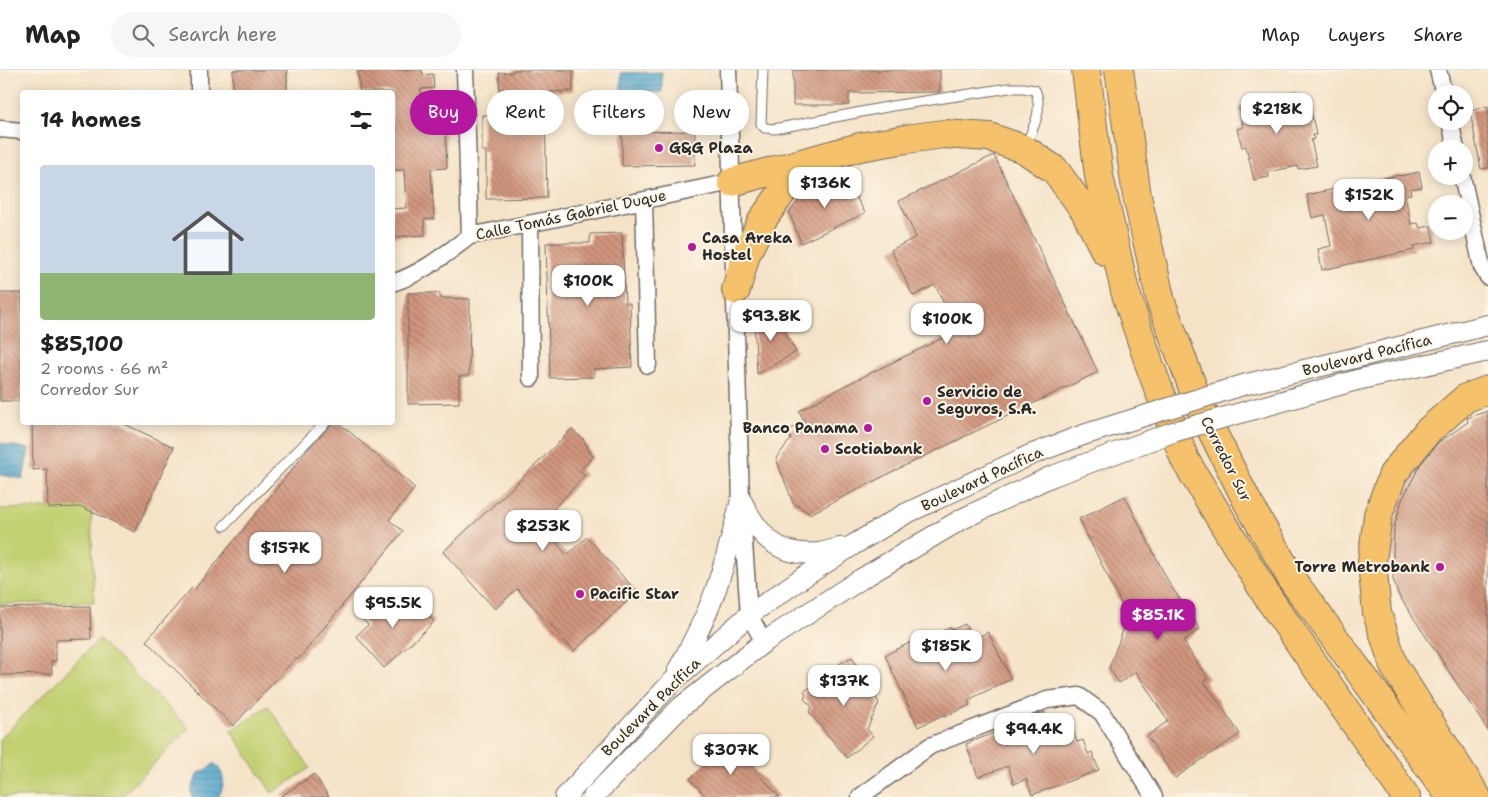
<!DOCTYPE html>
<html lang="en">
<head>
<meta charset="utf-8">
<style>
  body { margin:0; font-family:"Shantell Sans",sans-serif; background:#f6f6f6; color:#222; height:100vh; display:flex; flex-direction:column; font-size:19px; white-space:nowrap }
  * { box-sizing:border-box; margin:0 }
  p { font-size:16px; color:#767676 }
  .icon { flex:none; width:28px; height:28px; fill:none; stroke:currentColor; stroke-width:2; stroke-linecap:round; stroke-linejoin:round }
  .map { position:relative; flex:1; overflow:hidden }
  .sheet { position:absolute; left:20px; top:20px; width:375px; height:335px; display:flex; flex-direction:column; background:#fff; border-radius:5px; box-shadow:0 2px 12px #0003 }
  .sheet>* { flex:none }
  .hud { position:absolute; left:410px; top:20px; width:475px; height:45px; display:flex; gap:10px }
  .tools { position:absolute; left:1428px; top:15px; display:grid; gap:10px }
  .tools a { display:grid; place-items:center; width:45px; height:45px; border-radius:50%; background:#fff; box-shadow:0 2px 12px #0003; font-size:25px }
  .price { position:absolute; translate:-50% -42px; padding:0 11px; border-radius:10px; background:#fff; color:#222; font-size:16px; line-height:32px; filter:drop-shadow(0 1px 2px #0008) }
  .price::after { content:''; position:absolute; left:50%; top:30px; width:15px; height:11px; margin-left:-8px; background:inherit; clip-path:polygon(0 0,100% 0,50% 100%) }
  .price.selected { background:#b5179e; color:#fff }
  ul { padding:0; list-style:none }
  li { display:grid; align-content:center; gap:10px; height:265px; padding:0 20px }
  li+li { border-top:1px solid #e0e0e0 }
  li span { display:grid; place-items:center; height:155px; border-radius:5px; color:#555 }
  li>.icon { margin-inline-start:auto }
  span .icon { width:90px; height:90px; fill:#fffc; stroke-width:1 }
  li b { font-size:21px }
  h2 { display:flex; justify-content:space-between; align-items:center; height:60px; padding:0 20px; font-size:21px }
  .tag { padding:0 18px; border-radius:22px; background:#fff; box-shadow:0 2px 12px #0003; font-size:18px; line-height:45px }
  .tag.selected { background:#b5179e; color:#fff }
  header { display:flex; align-items:center; gap:30px; box-sizing:border-box; height:70px; padding:0 25px; background:#fff; border-bottom:1px solid #e0e0e0 }
  header strong { font-size:24px }
  nav { display:flex; gap:28px; margin-inline-start:auto; font-size:18px }
  .search { width:350px; height:45px; background:#f6f6f6; display:flex; align-items:center; gap:12px; box-sizing:border-box; padding:0 18px; border-radius:28px; color:#767676; font-size:19px }
  .map>svg:first-child { display:block }
</style>
</head>
<body>
<header>
<strong>Map</strong>
<div class="search"><svg class="icon" aria-label="search" viewBox="0 0 24 24"><circle cx="10" cy="10" r="6"/><path d="M15 15l6 6"/></svg>Search here</div>
<nav><a>Map</a><a>Layers</a><a>Share</a></nav>
</header>
<div class="map">
<svg width="1488" height="727" viewBox="0 0 1488 727">
  <defs>
    <pattern id="water-rules" width="6" height="5" patternUnits="userSpaceOnUse" patternTransform="scale(1.25)"><rect width="6" height="5" fill="#4fa4cb"/><path d="M0 2.5h6" fill="none" stroke="#4286a5"/></pattern>
    <pattern id="building-back-hatch" width="6" height="6" patternUnits="userSpaceOnUse" patternTransform="scale(1.25)"><rect width="6" height="6" fill="#d2967e"/><path d="M-1 5l2 2M0 0l6 6M5-1l2 2" fill="none" stroke="#ab7b67"/></pattern>
  </defs>
  <rect width="100%" height="100%" fill="#fcf5e5"/>
  <filter id="ink" filterUnits="userSpaceOnUse"><feTurbulence type="fractalNoise" baseFrequency=".02" numOctaves="2"/><feDisplacementMap in="SourceGraphic" scale="10" xChannelSelector="R" yChannelSelector="G"/><feConvolveMatrix kernelMatrix="1 2 1 2 8 2 1 2 1" color-interpolation-filters="sRGB"/></filter>
  <filter id="wash" filterUnits="userSpaceOnUse"><feTurbulence type="fractalNoise" baseFrequency=".0096" numOctaves="4" result="noise"/><feDisplacementMap in="SourceGraphic" scale="20" xChannelSelector="R" yChannelSelector="G"/><feGaussianBlur stdDeviation="1.12" result="paint"/><feColorMatrix in="noise" values="0 0 0 0 0 0 0 0 0 0 0 0 0 0 0 0 0 1.4 0 .05"/><feComposite in="paint" operator="in"/></filter>
  <g filter="url(#wash)">
    <rect width="100%" height="100%" fill="#f5e3c8"/>
    <path fill="#c3d072" stroke="#777e4e" d="M91,436L94,532L0,534V439L48,438Z
      M99,569L189,658L121,727H2L0,725V669Z
      M268,636L310,698L272,723L231,661Z"/>
    <path fill="url(#water-rules)" stroke="#3d687b" d="M662,2V22L621,23V3Z
      M0,373L29,379L23,409L0,405Z
      M214,693C225,702 226,715 218,727H192L191,722L193,715L199,703L209,698Z"/>
    <g id="blocks">
      <path fill="url(#building-back-hatch)" d="M233,0H287V22H233Z
        M379,0H422L423,5L433,4L434,18L421,19L423,47L445,46L447,98L431,99L434,149H424L425,165L392,167V139L406,138L404,100H392V22H360L358,1Z
        M513,0H573V21L550,22V37L545,40L547,128L486,129V81H482V45H500L499,3L513,2Z
        M793,0H940V22L849,23V35H793Z
        M1296,22L1301,40H1311L1316,65H1313L1314,69L1311,70L1317,96L1298,99V96L1268,102L1269,107L1254,110L1246,76L1242,77L1237,59L1243,57L1239,37Z
        M1488,36V98L1481,99L1470,41Z
        M695,61V95L622,96V62Z
        M994,85L1098,302L898,399L810,444L793,433L776,388L791,369L788,360L805,353L799,341L840,318L957,261L935,215L913,226L891,180L916,167L899,131Z
        M1419,102L1422,117L1410,119L1411,124L1405,125L1411,154L1418,153L1420,158L1431,156L1434,172L1413,176L1414,180L1322,200L1318,179L1331,176L1325,145L1312,148L1307,125L1399,105V106Z
        M844,105L865,143L801,173L789,142L806,121Z
        M622,163L625,233H630L632,297L594,299V307L550,308L546,173H590V164Z
        M0,223H22V331H0Z
        M408,223H440V228L470,229L469,306H459V333L408,334Z
        M775,242L796,282L757,304L754,249Z
        M1488,341V661L1398,524L1393,509V486L1394,457L1402,430L1420,395L1438,373L1468,352L1467,348Z
        M32,352H120L174,377L135,462L82,437L48,438L47,399L33,400Z
        M332,352H338L415,418L389,450L403,461L298,590L296,588L233,656L146,571L192,518L194,520L311,376L330,356Z
        M572,359L583,369L593,387L580,400L585,405L540,454L567,485L587,467L637,522L574,581L517,519L495,539L443,482L513,417Z
        M1125,426L1169,513L1200,559L1183,571L1208,609L1204,611L1240,664L1175,708L1147,666L1168,651L1136,602L1119,613L1109,598L1128,547L1079,449Z
        M403,523L414,536L417,533L434,552L384,598L356,566L368,555L363,550L385,529L390,535Z
        M90,536L91,569L56,570V591H51L52,604L0,605V538Z
        M965,554L972,570L988,562L1011,609L968,630L970,635L944,647L943,645L918,657L885,585L928,564L930,567L951,557L952,560Z
        M852,587L879,633L867,659L873,666L847,688L809,642L812,637L804,629L806,625L804,621L842,599L839,594Z
        M1045,642L1052,662L1071,655L1077,672L1083,670L1088,684L1092,682L1099,700L1032,725L1026,709L1014,714L1008,696L978,707L966,674L999,661L1001,665L1030,654L1028,648Z
        M728,669L750,695L780,727H706L690,709L713,687L711,685Z
        M314,704L329,727H280Z"/>
    </g>
  </g>
  <g filter="url(#ink)">
    <use href="#blocks" fill-opacity="0" stroke="#726b62" stroke-width="1"/>
    <g fill="none" stroke-linecap="round" stroke-linejoin="round">
      <g stroke="#726b62" stroke-width="11">
        <path id="service" d="M763,0L761,54L765,58L774,59L892,36L1009,18H1023L1035,20C1044,40 1033,58 1025,77
          M224,456L326,352"/>
      </g>
      <g stroke="#726b62" stroke-width="19">
        <path id="minor" d="M199,0V22
          M465,0L470,166
          M728,0L741,430L749,545L764,572
          M1438,0L1444,24
          M1450,51L1456,79
          M0,59L22,61
          M1462,106L1482,197L1488,207
          M644,130L648,295
          M530,154L531,308
          M392,213C421,204 446,184 470,166L732,112
          M860,727L930,676L1047,630L1079,626L1102,643L1154,727"/>
      </g>
      <g stroke="#726b62" stroke-width="22">
        <path id="tertiary" d="M1354,288L1488,255
          M1357,310L1488,281
          M741,430C758,464 776,487 818,483C826,482 834,479 841,478
          M678,600C691,576 704,552 713,527C725,495 733,462 741,430
          M565,727L673,611L749,545L802,508L853,475L905,444L1030,385
          M593,727L681,637L764,572L861,509L962,449L1050,407"/>
      </g>
      <g stroke="#726b62" stroke-width="30">
        <path id="motorway" d="M1086,0L1099,106L1125,221L1150,296L1185,390L1267,526L1406,727
          M1119,0L1137,126L1161,232L1200,337L1247,431L1293,511L1451,727
          M732,112L860,77L906,69L944,64L989,67L1024,79L1055,100L1085,141L1105,181
          M736,220L746,184L763,149L785,118L811,93
          M1477,727L1394,596L1377,543L1372,492L1378,445L1393,404L1427,362L1466,328L1488,320"/>
      </g>
      <use href="#service" stroke="#fff" stroke-width="9"/>
      <use href="#minor" stroke="#fff" stroke-width="16"/>
      <use href="#tertiary" stroke="#fff" stroke-width="20"/>
      <use href="#motorway" stroke="#f5c16b" stroke-width="28"/>
      <g stroke="#726b62" stroke-width="22" stroke-linecap="butt">
        <path id="tertiary-bridge" d="M1030,385L1083,365L1243,315L1354,288
          M1050,407L1173,362L1357,310"/>
      </g>
      <use href="#tertiary-bridge" stroke="#fff" stroke-width="20"/>
    </g>
  </g>
  <g fill="#b5179e" stroke="#fcf5e5" stroke-width="2">
    <circle cx="659" cy="78" r="5"/>
    <circle cx="692" cy="177" r="5"/>
    <circle cx="927" cy="331" r="5"/>
    <circle cx="868" cy="358" r="5"/>
    <circle cx="825" cy="379" r="5"/>
    <circle cx="1440" cy="497" r="5"/>
    <circle cx="580" cy="524" r="5"/>
  </g>
  <g text-anchor="middle" stroke-width="4" stroke-linejoin="round" paint-order="stroke">
    <g font-size="15" font-weight="bold" fill="#2b2b2b" stroke="#fcf5e5" text-anchor="start">
      <text x="669" y="83">G&amp;G Plaza</text>
      <text x="702" y="173">Casa Areka<tspan x="702" dy="17">Hostel</tspan></text>
      <text x="937" y="327">Servicio de<tspan x="937" dy="17">Seguros, S.A.</tspan></text>
      <text x="858" y="363" text-anchor="end">Banco Panama</text>
      <text x="835" y="384">Scotiabank</text>
      <text x="1430" y="502" text-anchor="end">Torre Metrobank</text>
      <text x="590" y="529">Pacific Star</text>
    </g>
    <g font-size="15" fill="#2b2b2b" stroke="#fcf5e5">
      <text transform="translate(571 145) rotate(-12)" y="5">Calle Tomás Gabriel Duque</text>
      <text transform="translate(1367 285) rotate(-14)" y="5">Boulevard Pacífica</text>
      <text transform="translate(1226 389) rotate(63)" y="5">Corredor Sur</text>
      <text transform="translate(982 409) rotate(-25)" y="5">Boulevard Pacífica</text>
      <text transform="translate(651 637) rotate(-45)" y="5">Boulevard Pacífica</text>
    </g>
  </g>
</svg>
<div class="tools">
<a><svg class="icon" aria-label="locate" viewBox="0 0 24 24"><circle cx="12" cy="12" r="6"/><path d="M12 2v4M12 18v4M2 12h4M18 12h4"/></svg></a>
<a>+</a>
<a>−</a>
</div>
<b class="price" style="left:1277px;top:65px">$218K</b>
<b class="price" style="left:825px;top:139px">$136K</b>
<b class="price" style="left:1369px;top:151px">$152K</b>
<b class="price" style="left:588px;top:237px">$100K</b>
<b class="price" style="left:771px;top:272px">$93.8K</b>
<b class="price" style="left:947px;top:275px">$100K</b>
<b class="price" style="left:543px;top:482px">$253K</b>
<b class="price" style="left:285px;top:504px">$157K</b>
<b class="price" style="left:393px;top:559px">$95.5K</b>
<b class="price selected" style="left:1158px;top:571px">$85.1K</b>
<b class="price" style="left:946px;top:602px">$185K</b>
<b class="price" style="left:844px;top:637px">$137K</b>
<b class="price" style="left:1034px;top:685px">$94.4K</b>
<b class="price" style="left:731px;top:706px">$307K</b>
<div class="hud">
<a class="tag selected">Buy</a>
<a class="tag">Rent</a>
<a class="tag">Filters</a>
<a class="tag">New</a>
</div>
<section class="sheet">
<h2>14 homes<svg class="icon" aria-label="filters" viewBox="0 0 24 24"><path d="M4 7h16M4 17h16"/><circle cx="9" cy="7" r="2"/><circle cx="15" cy="17" r="2"/></svg></h2>
<ul>
<li><span style="background:linear-gradient(#c9d6e8 70%,#8fb573 0)"><svg class="icon" aria-label="home" viewBox="0 0 24 24"><path d="M3 11l9-7 9 7M6 9v11h12V9"/></svg></span><div><b>$85,100</b><p>2 rooms · 66 m²</p><p>Corredor Sur</p></div></li>
</ul>
</section>
</div>
</body>
</html>
